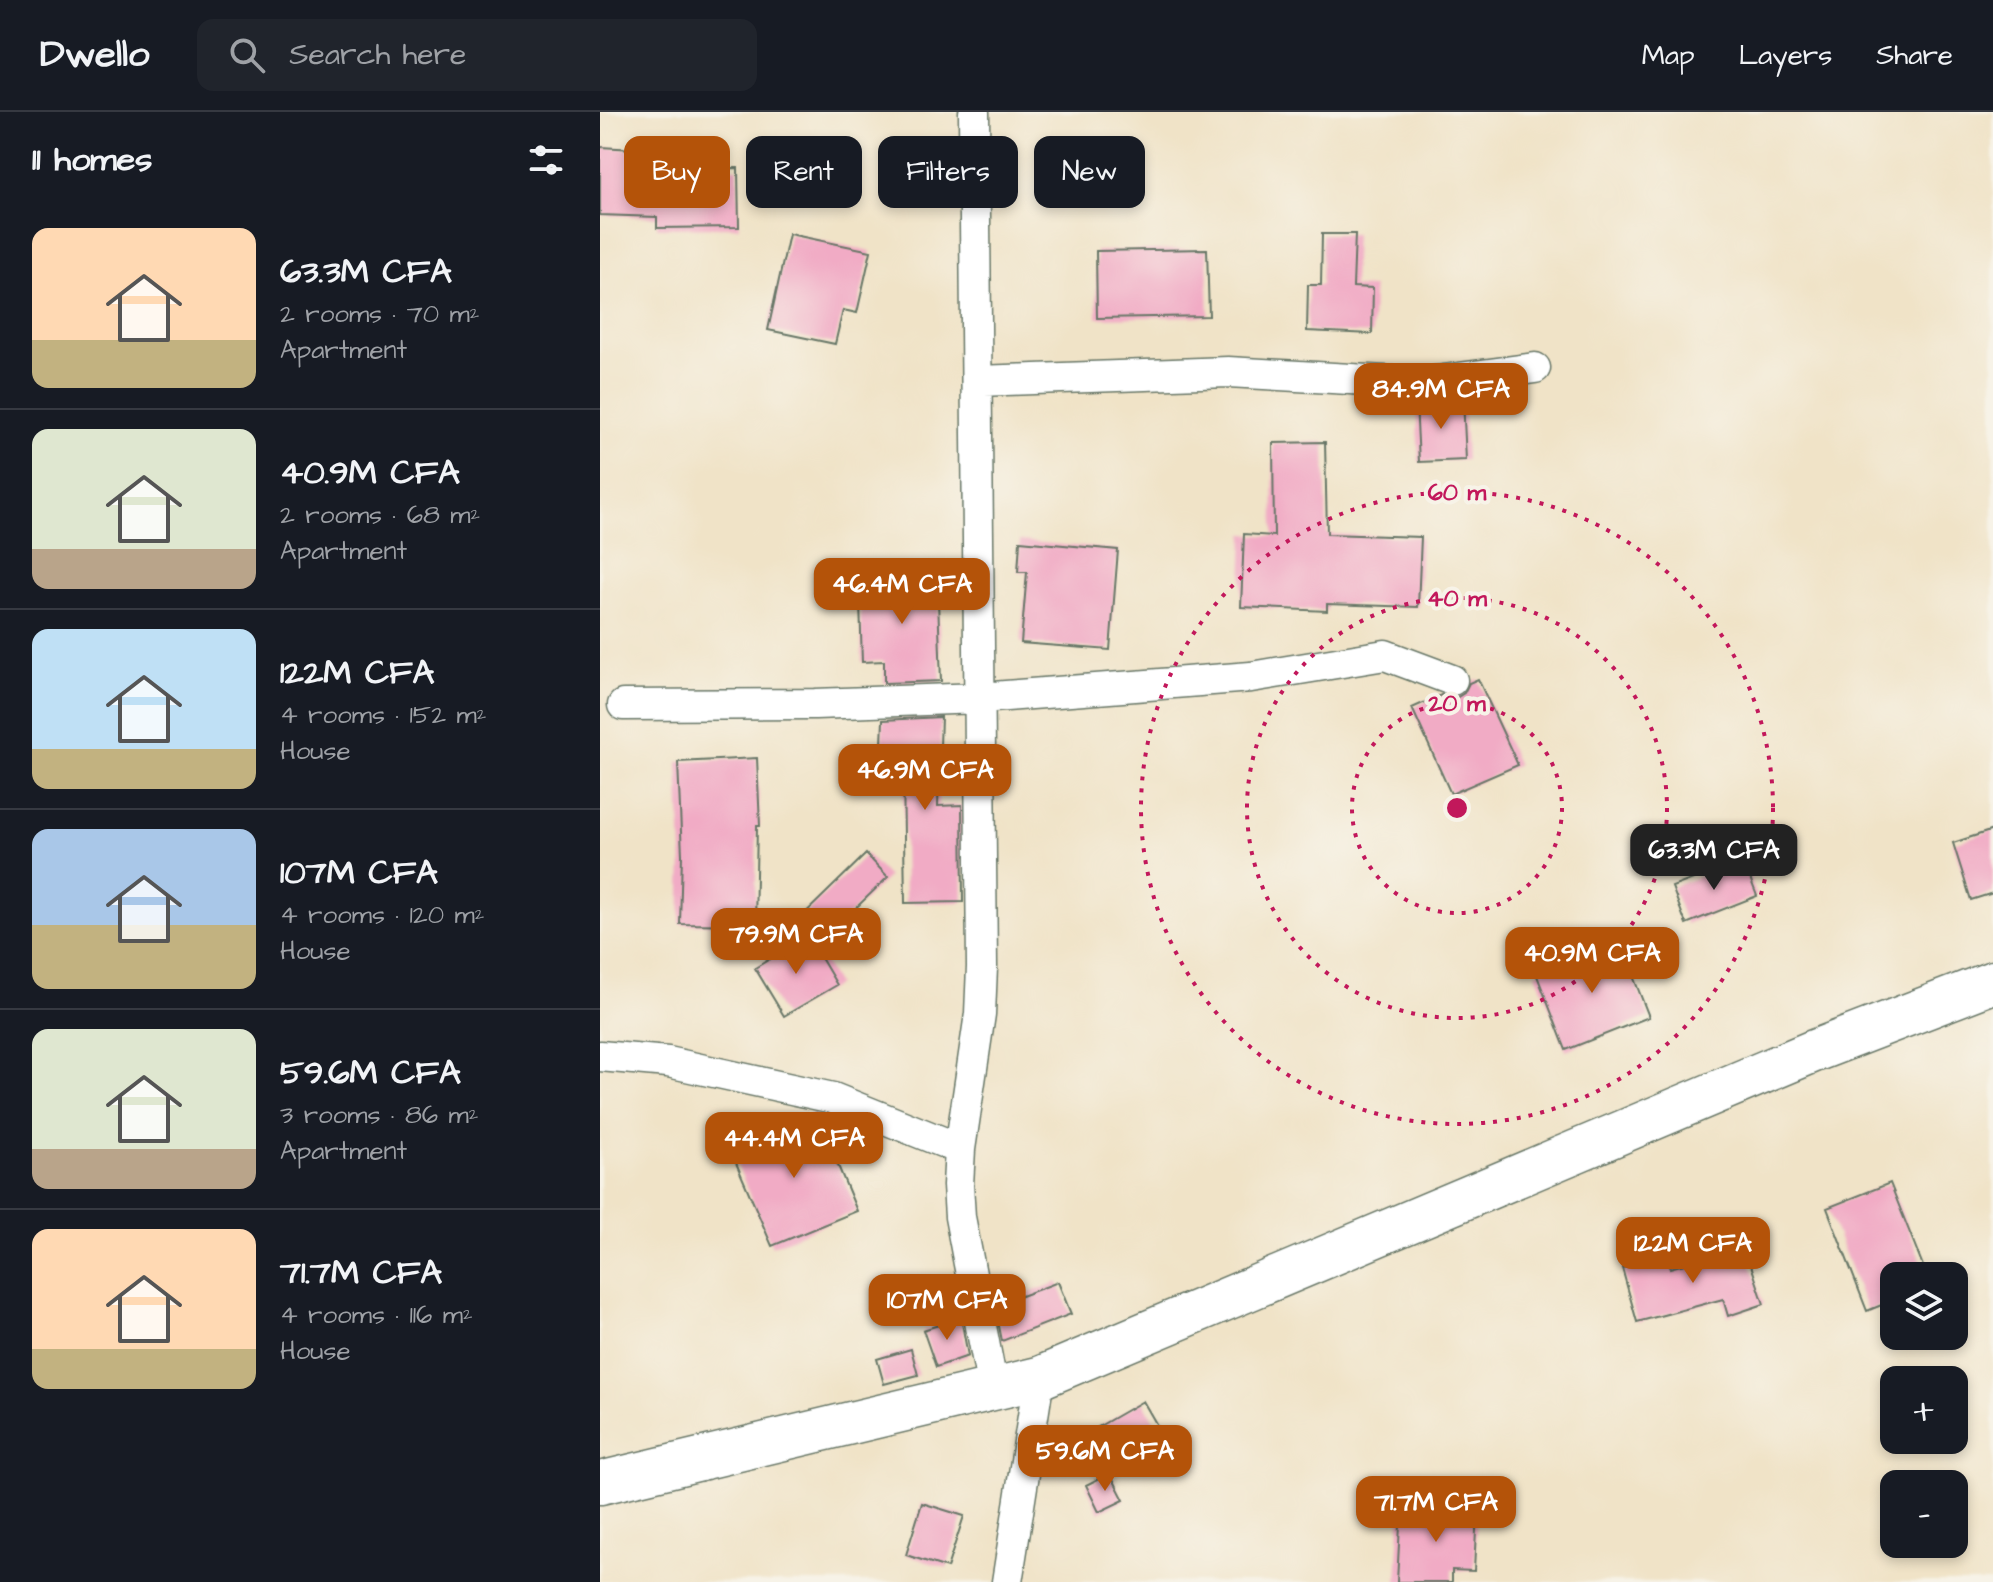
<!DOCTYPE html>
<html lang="en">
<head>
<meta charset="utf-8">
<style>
  body { margin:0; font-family:"Architects Daughter",sans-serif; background:#20242c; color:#f1f3f6; height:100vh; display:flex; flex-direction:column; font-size:30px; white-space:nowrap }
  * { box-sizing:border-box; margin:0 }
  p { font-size:26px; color:#9ea1a6 }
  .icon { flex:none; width:44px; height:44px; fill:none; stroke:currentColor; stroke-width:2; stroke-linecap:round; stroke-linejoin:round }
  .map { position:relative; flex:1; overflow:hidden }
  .panel { display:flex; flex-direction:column; background:#171b24; width:600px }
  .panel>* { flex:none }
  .hud { position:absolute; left:24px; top:24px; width:760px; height:72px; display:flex; gap:16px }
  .controls { position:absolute; left:1280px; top:1150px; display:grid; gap:16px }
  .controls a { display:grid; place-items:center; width:88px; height:88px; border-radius:16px; background:#171b24; box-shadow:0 4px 12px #0003; font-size:40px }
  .price { position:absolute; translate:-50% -68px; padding:0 18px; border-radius:16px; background:#b45309; color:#fff; font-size:26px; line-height:52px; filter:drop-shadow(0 2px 4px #0008) }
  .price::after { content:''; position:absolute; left:50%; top:48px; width:24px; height:18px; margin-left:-12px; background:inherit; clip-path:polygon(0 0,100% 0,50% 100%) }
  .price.selected { background:#222; color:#fff }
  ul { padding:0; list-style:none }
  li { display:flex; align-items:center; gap:24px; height:200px; padding:0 32px }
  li+li { border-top:2px solid #363941 }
  li span { display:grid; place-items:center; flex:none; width:224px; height:160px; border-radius:16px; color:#555 }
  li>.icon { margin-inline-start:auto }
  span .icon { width:96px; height:96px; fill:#fffc; stroke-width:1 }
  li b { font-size:34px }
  h2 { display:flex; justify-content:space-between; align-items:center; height:96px; padding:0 32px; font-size:34px }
  .tag { padding:0 28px; border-radius:16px; background:#171b24; box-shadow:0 4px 12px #0003; font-size:28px; line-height:72px }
  .tag.selected { background:#b45309; color:#fff }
  header { display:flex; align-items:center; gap:48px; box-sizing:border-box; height:112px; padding:0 40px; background:#171b24; border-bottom:2px solid #363941 }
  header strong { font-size:38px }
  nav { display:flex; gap:44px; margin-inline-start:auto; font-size:28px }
  .search { width:560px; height:72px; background:#20242c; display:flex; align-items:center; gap:20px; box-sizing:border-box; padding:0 28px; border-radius:16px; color:#9ea1a6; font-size:30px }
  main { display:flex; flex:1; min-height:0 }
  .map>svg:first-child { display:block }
</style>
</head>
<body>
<header>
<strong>Dwello</strong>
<div class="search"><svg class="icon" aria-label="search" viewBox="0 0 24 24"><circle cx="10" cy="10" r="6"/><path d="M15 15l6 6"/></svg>Search here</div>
<nav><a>Map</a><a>Layers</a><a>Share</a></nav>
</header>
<main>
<section class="panel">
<h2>11 homes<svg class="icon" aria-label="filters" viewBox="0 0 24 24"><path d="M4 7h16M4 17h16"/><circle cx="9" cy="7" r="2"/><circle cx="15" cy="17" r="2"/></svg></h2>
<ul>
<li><span style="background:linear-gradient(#ffd9b3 70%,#c2b280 0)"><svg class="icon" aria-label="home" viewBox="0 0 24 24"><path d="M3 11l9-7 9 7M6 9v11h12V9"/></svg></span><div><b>63.3M CFA</b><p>2 rooms · 70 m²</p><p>Apartment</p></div></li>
<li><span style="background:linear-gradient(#dfe7d0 75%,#b9a48a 0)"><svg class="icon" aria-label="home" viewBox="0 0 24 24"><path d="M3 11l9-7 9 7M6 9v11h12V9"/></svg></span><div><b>40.9M CFA</b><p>2 rooms · 68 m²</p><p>Apartment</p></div></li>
<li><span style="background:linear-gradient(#bfe0f5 75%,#c2b280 0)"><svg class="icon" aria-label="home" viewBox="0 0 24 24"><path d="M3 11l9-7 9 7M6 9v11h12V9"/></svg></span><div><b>122M CFA</b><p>4 rooms · 152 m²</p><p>House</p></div></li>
<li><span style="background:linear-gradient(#a9c7e8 60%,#c2b280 0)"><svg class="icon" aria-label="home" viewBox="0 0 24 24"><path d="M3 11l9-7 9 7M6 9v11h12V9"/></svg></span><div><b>107M CFA</b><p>4 rooms · 120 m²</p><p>House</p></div></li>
<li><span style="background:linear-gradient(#dfe7d0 75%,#b9a48a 0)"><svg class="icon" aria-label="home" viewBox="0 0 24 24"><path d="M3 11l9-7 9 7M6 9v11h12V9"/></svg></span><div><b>59.6M CFA</b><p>3 rooms · 86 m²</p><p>Apartment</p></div></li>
<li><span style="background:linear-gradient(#ffd9b3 75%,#c2b280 0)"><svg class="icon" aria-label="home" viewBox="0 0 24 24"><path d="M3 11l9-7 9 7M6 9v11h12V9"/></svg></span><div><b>71.7M CFA</b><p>4 rooms · 116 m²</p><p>House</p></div></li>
</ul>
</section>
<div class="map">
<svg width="1393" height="1470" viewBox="0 0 1393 1470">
  <rect width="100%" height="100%" fill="#f7f3e8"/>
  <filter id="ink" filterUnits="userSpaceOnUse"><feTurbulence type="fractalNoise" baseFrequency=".0125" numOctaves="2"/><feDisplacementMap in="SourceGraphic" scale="16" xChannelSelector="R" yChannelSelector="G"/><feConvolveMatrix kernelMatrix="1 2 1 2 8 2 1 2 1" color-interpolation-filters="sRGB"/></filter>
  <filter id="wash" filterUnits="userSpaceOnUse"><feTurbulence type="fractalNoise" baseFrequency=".006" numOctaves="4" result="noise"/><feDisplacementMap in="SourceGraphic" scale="32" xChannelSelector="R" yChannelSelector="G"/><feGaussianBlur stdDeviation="1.8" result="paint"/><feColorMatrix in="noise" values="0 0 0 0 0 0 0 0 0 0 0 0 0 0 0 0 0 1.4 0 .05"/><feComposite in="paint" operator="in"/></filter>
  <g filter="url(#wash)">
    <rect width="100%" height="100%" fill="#f0e3c7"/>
    <g id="blocks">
      <path fill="#f1abc5" d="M0,35L34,37L33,57L138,56L139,115L57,116V105L0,103Z
        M189,122L271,139L257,201L243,198L235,232L168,218Z
        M722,122H755L753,175L773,176L772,222L707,219L708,173H721Z
        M607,137L609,204L497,206L496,139Z
        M863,287L866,348L819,350L816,290Z
        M725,330L727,422L821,425L818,495L727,492V499L641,495L644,422L674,424L673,331Z
        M420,429L518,438L510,538L421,531L427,460H418Z
        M330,457L331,488H338L341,569L284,571V549L262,550L260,491H267V460Z
        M878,567L918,653L851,682L812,596L841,583L856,586L864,581L869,571Z
        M341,605L338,694L362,693L363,790L305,791L303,658L281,657L283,608Z
        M157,646L160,714H157L155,813L80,812L82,743L78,650Z
        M1393,718V781L1371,788L1353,731Z
        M266,742L288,765L236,815L192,814Z
        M1143,748L1157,784L1086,812L1072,775Z
        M208,824L237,873L184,904L155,856Z
        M1019,828L1049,905L966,938L936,861Z
        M216,1001L257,1099L172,1134L130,1037Z
        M1290,1071L1327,1164H1294V1188L1267,1199L1227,1096Z
        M1145,1135L1164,1192L1128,1204L1123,1187L1037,1210L1022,1156L1066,1144L1070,1156Z
        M458,1170L471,1202L402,1229L395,1194Z
        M361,1206L368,1244L336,1255L323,1218Z
        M311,1237L318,1263L284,1272L277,1247Z
        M543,1289L566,1329L515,1359L491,1319Z
        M510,1361L524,1388L499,1400L486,1373Z
        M322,1391L364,1404L347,1456L306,1443Z
        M801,1394L877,1398L874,1459L852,1458V1470H797Z"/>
    </g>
  </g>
  <g filter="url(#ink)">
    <use href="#blocks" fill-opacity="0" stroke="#687767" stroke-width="2"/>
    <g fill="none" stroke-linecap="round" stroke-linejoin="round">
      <g stroke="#687767" stroke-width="33">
        <path id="street" d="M374,0L382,855L380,902L360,1037L358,1073L360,1105L393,1277
          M377,269L628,260L820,271L935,256
          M23,593L215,592L380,586L651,565L785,543L852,568
          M0,944L68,950L233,986L360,1037
          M407,1470L439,1266"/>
      </g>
      <g stroke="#687767" stroke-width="45">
        <path id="secondary" d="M0,1371L439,1266L1214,939L1393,870"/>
      </g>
      <use href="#street" stroke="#fff" stroke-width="30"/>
      <use href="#secondary" stroke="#fff" stroke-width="42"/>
    </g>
  </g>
  <g fill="none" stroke="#c2185b" stroke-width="4" stroke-dasharray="4 8">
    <circle cx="857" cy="696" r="105"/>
    <circle cx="857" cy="696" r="210"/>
    <circle cx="857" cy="696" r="316"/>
  </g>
  <circle cx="857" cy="696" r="12" fill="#c2185b" stroke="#f7f3e8" stroke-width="4"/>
  <g font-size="24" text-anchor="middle" font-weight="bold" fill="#c2185b" stroke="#f7f3e8" stroke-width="8" stroke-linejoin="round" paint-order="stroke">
    <text x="857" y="388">60 m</text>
    <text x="857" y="494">40 m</text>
    <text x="857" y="599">20 m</text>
  </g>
</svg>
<div class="controls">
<a><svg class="icon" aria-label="layers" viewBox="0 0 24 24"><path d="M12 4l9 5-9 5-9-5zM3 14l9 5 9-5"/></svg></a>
<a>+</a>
<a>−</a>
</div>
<b class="price" style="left:841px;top:319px">84.9M CFA</b>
<b class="price" style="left:302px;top:514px">46.4M CFA</b>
<b class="price" style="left:325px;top:700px">46.9M CFA</b>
<b class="price selected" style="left:1114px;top:780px">63.3M CFA</b>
<b class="price" style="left:196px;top:864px">79.9M CFA</b>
<b class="price" style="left:992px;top:883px">40.9M CFA</b>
<b class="price" style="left:194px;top:1068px">44.4M CFA</b>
<b class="price" style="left:1093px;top:1173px">122M CFA</b>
<b class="price" style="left:347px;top:1230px">107M CFA</b>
<b class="price" style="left:505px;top:1381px">59.6M CFA</b>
<b class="price" style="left:836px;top:1432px">71.7M CFA</b>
<div class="hud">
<a class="tag selected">Buy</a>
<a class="tag">Rent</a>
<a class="tag">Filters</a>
<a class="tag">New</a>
</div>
</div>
</main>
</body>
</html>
